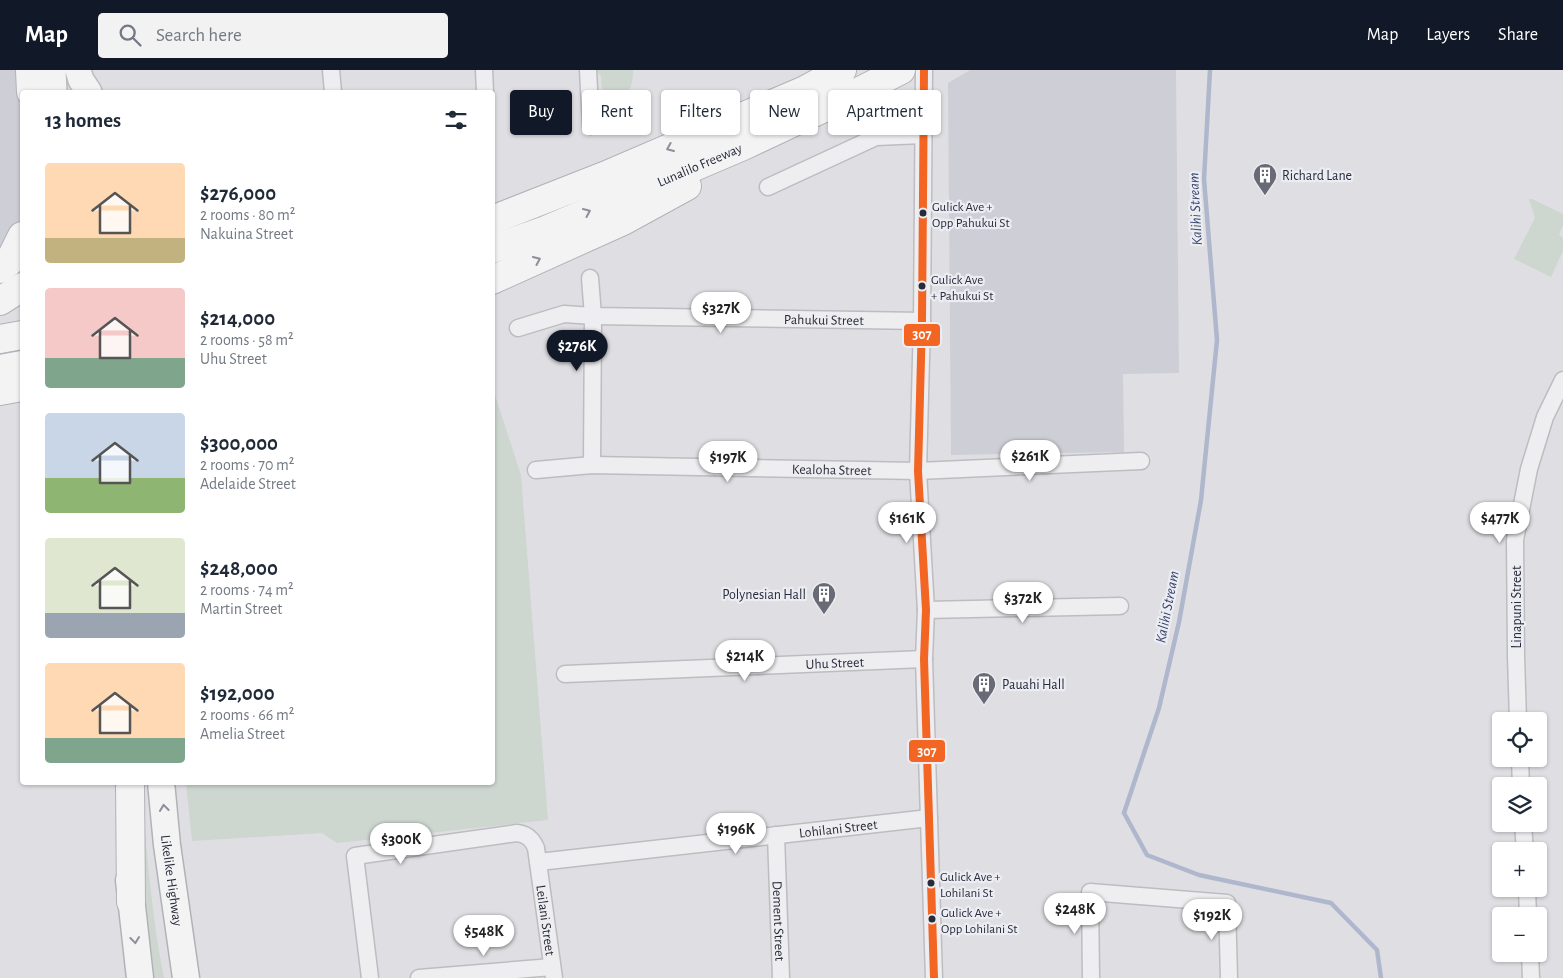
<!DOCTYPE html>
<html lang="en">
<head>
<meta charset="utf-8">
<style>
  body { margin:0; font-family:"Alegreya Sans",sans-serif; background:#f2f2f3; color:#1f2937; height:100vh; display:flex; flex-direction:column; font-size:19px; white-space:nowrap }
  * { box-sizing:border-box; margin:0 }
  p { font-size:16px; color:#747a83 }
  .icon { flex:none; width:28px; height:28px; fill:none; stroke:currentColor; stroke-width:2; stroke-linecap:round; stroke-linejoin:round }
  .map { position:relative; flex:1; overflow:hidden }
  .panel { position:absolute; left:20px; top:20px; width:475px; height:695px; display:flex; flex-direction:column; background:#fff; border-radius:5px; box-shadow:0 1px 4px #0004 }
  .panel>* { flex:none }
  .top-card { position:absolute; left:510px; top:20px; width:475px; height:45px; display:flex; gap:10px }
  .fabs { position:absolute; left:1492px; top:642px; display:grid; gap:10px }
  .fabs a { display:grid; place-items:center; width:55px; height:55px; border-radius:5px; background:#fff; box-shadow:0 1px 4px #0004; font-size:25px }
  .price { position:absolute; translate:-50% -42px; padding:0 11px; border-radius:18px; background:#fff; color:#222; font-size:16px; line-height:32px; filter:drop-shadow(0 1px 2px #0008) }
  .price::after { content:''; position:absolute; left:50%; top:30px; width:15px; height:11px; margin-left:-8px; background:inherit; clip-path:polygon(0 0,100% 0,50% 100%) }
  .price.selected { background:#111827; color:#fff }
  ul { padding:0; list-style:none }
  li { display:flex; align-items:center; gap:15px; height:125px; padding:0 25px }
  li span { display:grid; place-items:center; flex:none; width:140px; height:100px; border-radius:5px; color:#555 }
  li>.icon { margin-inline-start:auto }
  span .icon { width:60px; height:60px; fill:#fffc; stroke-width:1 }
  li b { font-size:21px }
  h2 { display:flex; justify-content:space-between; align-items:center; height:60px; padding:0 25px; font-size:21px }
  .chip { padding:0 18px; border-radius:5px; background:#fff; box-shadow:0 1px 4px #0004; font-size:18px; line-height:45px }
  .chip.selected { background:#111827; color:#fff }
  header { display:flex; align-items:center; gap:30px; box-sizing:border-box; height:70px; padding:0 25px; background:#111827; color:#fff }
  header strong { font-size:24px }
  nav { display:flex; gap:28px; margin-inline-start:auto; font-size:18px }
  .search { width:350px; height:45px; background:#f2f2f3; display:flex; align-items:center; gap:12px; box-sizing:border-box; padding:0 18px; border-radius:5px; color:#747a83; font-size:19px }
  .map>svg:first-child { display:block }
</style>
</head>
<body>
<header>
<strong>Map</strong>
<div class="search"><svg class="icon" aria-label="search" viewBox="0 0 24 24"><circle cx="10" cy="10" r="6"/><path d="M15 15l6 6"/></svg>Search here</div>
<nav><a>Map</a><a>Layers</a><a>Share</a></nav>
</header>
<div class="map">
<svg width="1563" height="908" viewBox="0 0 1563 908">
  <rect width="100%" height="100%" fill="#dfdfe3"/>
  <path fill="#cdced6" d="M0,0H28L22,22V147L18,160L0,190Z
    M970,0H1176L1179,303L1123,304L1124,382L951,385L948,13Z"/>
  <path fill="#cdd6cf" d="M595,0H633C633,17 628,32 608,29L602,19L601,6Z
    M1529,129H1532L1563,144V155L1559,165L1563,168V181L1551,207L1514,189L1535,148Z
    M493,319L521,405L548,750L337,773L322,763L192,771L186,713L492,712Z
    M140,713C147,778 151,844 164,908H153L142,867Z"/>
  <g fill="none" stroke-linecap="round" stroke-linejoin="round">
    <path stroke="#afb7cd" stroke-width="4.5" d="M1210,0L1204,109L1217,270L1201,430L1179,552L1159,638L1124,743L1147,785L1199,805L1331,833L1377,880L1381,908"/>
    <g stroke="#bdbdc1" stroke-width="19">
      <g id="minor">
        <path d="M331,0L333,22"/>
        <path d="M484,0L485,22"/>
        <path d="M588,0L591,56"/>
        <path d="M924,0L922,251L918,401L926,540L924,589L934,908"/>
        <path d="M768,117L876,67L923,65"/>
        <path d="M590,208L593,246L592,395"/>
        <path id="s1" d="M518,258L564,244L593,246L922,251"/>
        <path id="s2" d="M536,400L592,395L918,401L1141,391"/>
        <path d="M926,540L1120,536"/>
        <path id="s3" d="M565,604L924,589"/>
        <path d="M1518,651L1516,586L1515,470L1529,399L1545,347L1563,310"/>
        <path d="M1520,689L1521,716"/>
        <path d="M1523,754L1525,781"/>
        <path id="s4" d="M776,765L781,908"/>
        <path id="s5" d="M539,792L929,748"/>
        <path d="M1527,819L1528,846"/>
        <path d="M1530,884L1531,908"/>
        <path id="s6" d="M370,908L355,786L517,763C527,764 532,769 536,778L554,908"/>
        <path d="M419,908L552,897"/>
        <path d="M1091,908L1090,822L1227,833L1229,908"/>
      </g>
    </g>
    <g stroke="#bbbcc1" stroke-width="28">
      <path id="primary" d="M53,0L54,22
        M78,0L81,10L89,22"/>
    </g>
    <g stroke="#b1b2b8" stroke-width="29">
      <g id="trunk">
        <path id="s7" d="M161,712L167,775L186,908"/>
        <path d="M129,810L140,908"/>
      </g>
    </g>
    <g stroke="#b1b2b8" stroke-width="30">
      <g id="motorway">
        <path d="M30,0L31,22"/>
        <path d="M492,150L604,106L805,20L842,0"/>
        <path id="s8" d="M492,179L546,160L743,76L862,20L901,0"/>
        <path d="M0,199L9,192L22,166"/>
        <path d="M492,210L623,151L687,116"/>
        <path d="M0,231L22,217"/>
        <path d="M0,269L22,265"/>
        <path d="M0,299L22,295"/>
        <path d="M0,321L22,317"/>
        <path d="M130,712L131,832"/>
      </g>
    </g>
    <use href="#minor" stroke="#eeeef0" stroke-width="16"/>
    <use href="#primary" stroke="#f3f3f4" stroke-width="25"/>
    <use href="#trunk" stroke="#f3f3f4" stroke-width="26"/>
    <use href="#motorway" stroke="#f3f3f4" stroke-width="28"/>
    <g stroke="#ecedf3" stroke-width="11">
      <path id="bus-1" d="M924,0L922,251L918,401L926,540L924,589L934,908"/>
    </g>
    <use href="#bus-1" stroke="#f26522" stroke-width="8"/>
  </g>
  <defs><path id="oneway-chevron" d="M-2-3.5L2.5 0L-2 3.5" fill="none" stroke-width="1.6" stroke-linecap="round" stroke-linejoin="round" transform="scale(1.25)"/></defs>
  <g stroke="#8e8f97">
    <use href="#oneway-chevron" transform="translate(670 78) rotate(157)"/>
    <use href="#oneway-chevron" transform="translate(587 142) rotate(-24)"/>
    <use href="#oneway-chevron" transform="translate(537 190) rotate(-24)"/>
    <use href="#oneway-chevron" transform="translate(164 738) rotate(-96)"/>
    <use href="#oneway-chevron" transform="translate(135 870) rotate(83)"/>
  </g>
  <defs>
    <g id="building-pin" transform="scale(1.25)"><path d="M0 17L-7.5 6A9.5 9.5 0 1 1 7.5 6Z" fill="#686a75" stroke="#ecedf3"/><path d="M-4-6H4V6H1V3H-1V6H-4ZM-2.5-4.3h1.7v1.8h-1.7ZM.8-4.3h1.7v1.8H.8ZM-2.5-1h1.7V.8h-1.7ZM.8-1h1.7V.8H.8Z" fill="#fff"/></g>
  </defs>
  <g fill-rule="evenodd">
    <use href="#building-pin" x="1265" y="105"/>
    <use href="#building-pin" x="824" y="524"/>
    <use href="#building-pin" x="984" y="614"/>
  </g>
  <g fill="#282b3a" stroke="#ecedf3" stroke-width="2">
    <circle cx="923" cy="143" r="4.5"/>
    <circle cx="922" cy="216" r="4.5"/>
    <circle cx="931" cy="813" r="4.5"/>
    <circle cx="932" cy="849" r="4.5"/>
  </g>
  <g text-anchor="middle" stroke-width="4.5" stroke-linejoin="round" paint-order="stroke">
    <g font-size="13" fill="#282b3a" stroke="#ecedf3" text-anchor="start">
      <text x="932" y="141">Gulick Ave +<tspan x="932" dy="16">Opp Pahukui St</tspan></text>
      <text x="931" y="214">Gulick Ave<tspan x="931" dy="16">+ Pahukui St</tspan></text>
      <text x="940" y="811">Gulick Ave +<tspan x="940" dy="16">Lohilani St</tspan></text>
      <text x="941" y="847">Gulick Ave +<tspan x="941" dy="16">Opp Lohilani St</tspan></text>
    </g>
    <g font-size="14" fill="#282b3a" stroke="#ecedf3">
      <text dy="5" stroke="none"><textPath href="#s8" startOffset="224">Lunalilo Freeway</textPath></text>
      <text dy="5" stroke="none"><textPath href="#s1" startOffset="308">Pahukui Street</textPath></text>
      <text dy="5" stroke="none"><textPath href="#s2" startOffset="296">Kealoha Street</textPath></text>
      <text transform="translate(1516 537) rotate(-90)" y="5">Linapuni Street</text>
      <text dy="5" stroke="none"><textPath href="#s3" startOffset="270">Uhu Street</textPath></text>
      <text dy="5" stroke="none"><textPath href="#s5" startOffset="301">Lohilani Street</textPath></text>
      <text dy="5" stroke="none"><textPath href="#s7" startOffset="99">Likelike Highway</textPath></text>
      <text dy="5" stroke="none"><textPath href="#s6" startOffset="385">Leilani Street</textPath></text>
      <text dy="5" stroke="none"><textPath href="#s4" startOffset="86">Dement Street</textPath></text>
    </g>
    <g font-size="14" fill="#282b3a" stroke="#ecedf3" text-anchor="start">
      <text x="1282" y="110">Richard Lane</text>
      <text x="806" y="529" text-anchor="end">Polynesian Hall</text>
      <text x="1002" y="619">Pauahi Hall</text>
    </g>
    <g font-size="15" font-style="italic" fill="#36436a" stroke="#ecedf3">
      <text transform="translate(1195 139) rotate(-93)" y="5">Kalihi Stream</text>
      <text transform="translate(1167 537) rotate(-79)" y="5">Kalihi Stream</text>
    </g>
  </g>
  <g stroke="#ecedf3" stroke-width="2">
    <rect x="903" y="253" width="38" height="24" rx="5" fill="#f26522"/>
    <rect x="908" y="669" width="38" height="24" rx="5" fill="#f26522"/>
  </g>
  <g font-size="14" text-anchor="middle" font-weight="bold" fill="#fff">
    <text x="922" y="269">307</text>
    <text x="927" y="686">307</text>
  </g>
</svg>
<div class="fabs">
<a><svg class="icon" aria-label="locate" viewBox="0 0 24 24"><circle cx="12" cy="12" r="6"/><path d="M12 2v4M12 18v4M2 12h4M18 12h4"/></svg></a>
<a><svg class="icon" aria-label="layers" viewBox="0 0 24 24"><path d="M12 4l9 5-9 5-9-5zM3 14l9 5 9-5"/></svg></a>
<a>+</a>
<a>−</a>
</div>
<b class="price" style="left:721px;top:264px">$327K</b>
<b class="price selected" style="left:577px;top:302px">$276K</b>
<b class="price" style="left:1030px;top:412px">$261K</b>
<b class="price" style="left:728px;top:413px">$197K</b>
<b class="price" style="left:907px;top:474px">$161K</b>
<b class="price" style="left:1500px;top:474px">$477K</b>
<b class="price" style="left:1023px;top:554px">$372K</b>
<b class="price" style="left:745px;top:612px">$214K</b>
<b class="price" style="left:736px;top:785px">$196K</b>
<b class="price" style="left:401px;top:795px">$300K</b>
<b class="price" style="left:1075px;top:865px">$248K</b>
<b class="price" style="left:1212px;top:871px">$192K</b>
<b class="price" style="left:484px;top:887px">$548K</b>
<div class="top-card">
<a class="chip selected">Buy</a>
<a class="chip">Rent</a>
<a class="chip">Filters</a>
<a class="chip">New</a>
<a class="chip">Apartment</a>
</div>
<section class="panel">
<h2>13 homes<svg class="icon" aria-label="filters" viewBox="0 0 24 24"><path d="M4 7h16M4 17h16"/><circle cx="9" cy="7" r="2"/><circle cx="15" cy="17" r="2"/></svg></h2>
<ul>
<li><span style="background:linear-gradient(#ffd9b3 75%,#c2b280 0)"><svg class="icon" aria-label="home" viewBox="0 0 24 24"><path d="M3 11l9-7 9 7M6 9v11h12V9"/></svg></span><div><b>$276,000</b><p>2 rooms · 80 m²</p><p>Nakuina Street</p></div></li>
<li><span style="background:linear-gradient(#f6c9c9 70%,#7fa58c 0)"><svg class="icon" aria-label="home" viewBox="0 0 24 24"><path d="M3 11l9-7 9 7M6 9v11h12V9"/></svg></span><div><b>$214,000</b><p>2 rooms · 58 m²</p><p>Uhu Street</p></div></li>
<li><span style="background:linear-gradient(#c9d6e8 65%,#8fb573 0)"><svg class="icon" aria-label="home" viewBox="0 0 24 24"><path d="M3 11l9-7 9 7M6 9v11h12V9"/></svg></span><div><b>$300,000</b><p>2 rooms · 70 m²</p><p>Adelaide Street</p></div></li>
<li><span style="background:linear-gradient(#dfe7d0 75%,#9aa5b1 0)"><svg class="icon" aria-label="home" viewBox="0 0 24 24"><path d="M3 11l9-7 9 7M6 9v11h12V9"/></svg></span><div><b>$248,000</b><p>2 rooms · 74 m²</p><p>Martin Street</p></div></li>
<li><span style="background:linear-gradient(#ffd9b3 75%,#7fa58c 0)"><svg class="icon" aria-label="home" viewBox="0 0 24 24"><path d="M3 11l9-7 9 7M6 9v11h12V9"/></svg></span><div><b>$192,000</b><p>2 rooms · 66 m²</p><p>Amelia Street</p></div></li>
</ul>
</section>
</div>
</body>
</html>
